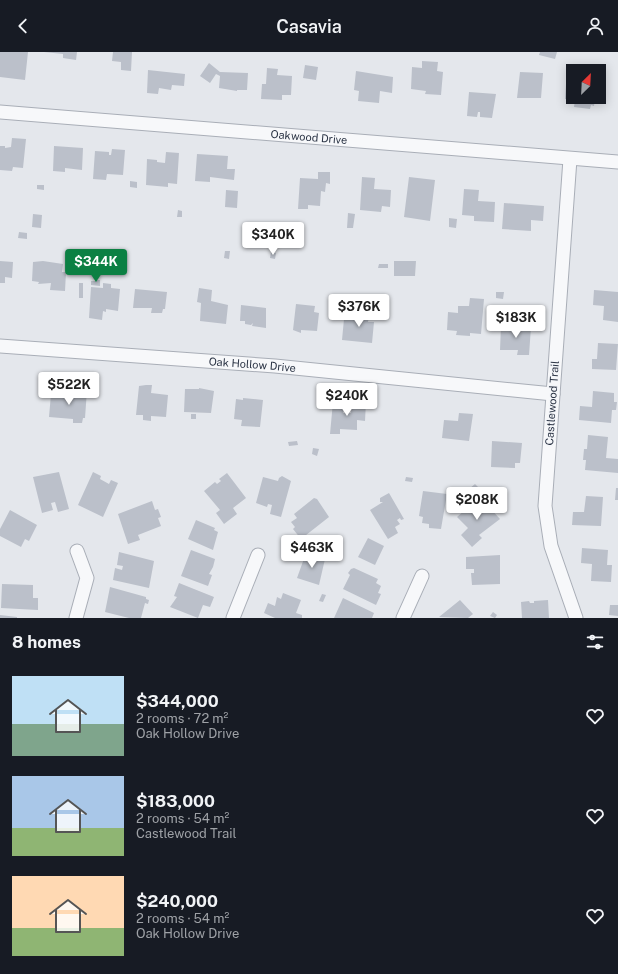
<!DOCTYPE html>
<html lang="en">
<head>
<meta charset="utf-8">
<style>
  body { margin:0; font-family:"Public Sans",sans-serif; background:#242831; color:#f1f3f6; height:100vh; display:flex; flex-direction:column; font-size:15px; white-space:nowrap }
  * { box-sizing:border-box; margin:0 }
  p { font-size:13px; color:#9ea1a6 }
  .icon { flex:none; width:22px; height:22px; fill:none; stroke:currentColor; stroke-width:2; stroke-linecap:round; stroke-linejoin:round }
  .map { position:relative; height:566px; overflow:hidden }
  .side { display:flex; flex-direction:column; background:#171b24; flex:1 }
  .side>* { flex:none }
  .needle { width:26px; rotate:24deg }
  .buttons { position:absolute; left:566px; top:12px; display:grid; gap:8px }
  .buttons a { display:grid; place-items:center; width:40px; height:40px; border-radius:0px; background:#171b24; box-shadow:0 2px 10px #0003; font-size:20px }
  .price { position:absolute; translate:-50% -34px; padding:0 9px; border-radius:4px; background:#fff; color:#222; font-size:13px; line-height:26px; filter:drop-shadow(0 1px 2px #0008) }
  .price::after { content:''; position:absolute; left:50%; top:24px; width:12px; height:9px; margin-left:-6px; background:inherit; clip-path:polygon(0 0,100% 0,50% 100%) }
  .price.current { background:#0b8043; color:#fff }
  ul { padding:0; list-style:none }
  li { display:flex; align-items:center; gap:12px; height:100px; padding:0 12px }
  li span { display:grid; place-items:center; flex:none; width:112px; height:80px; border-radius:0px; color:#555 }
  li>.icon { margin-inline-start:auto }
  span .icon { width:48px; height:48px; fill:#fffc; stroke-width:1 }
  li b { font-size:17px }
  h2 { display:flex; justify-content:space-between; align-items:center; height:48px; padding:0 12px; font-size:17px }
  header { display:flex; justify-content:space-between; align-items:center; height:52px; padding:0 12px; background:#171b24; font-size:18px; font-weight:600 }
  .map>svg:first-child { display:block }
</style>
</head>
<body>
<header><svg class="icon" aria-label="back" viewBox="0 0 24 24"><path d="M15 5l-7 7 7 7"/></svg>Casavia<svg class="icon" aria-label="person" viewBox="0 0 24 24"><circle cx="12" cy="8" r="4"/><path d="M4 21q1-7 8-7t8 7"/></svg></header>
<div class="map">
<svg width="618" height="566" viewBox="0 0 618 566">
  <rect width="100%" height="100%" fill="#e4e7ec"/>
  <path fill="#bbc0ca" d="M0,0H28L25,28L0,25Z
    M44,0H77L76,8L63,6V2Z
    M113,0H132L131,19L121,18V10L112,9Z
    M540,0H557L555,7L539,3Z
    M422,9L438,10L437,19L443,20L441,43L425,42L426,39L411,37L412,15L422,16Z
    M209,11L220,20L248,21L247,38H237V39L219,36L220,24L216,22L210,31L200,24Z
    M305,13L318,15L316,28L303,26Z
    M267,16L278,17L277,23L292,24L291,43H282V48L261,47L262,32H266Z
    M148,18L185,22L184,34L172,33L171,38L159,36L158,42L147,41Z
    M356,19L393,25L392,41L380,39L379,51L358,49L359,39L354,38Z
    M520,20L543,21L541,46H517Z
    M566,32L573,33V45H595L594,54L591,53L590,57L574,55L575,48L565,47Z
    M469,40L496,42L492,66L480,65V60H478L477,65L467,64Z
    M12,86L26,87L23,116L13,115L12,119L0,118V94H5V96L11,95Z
    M54,94L83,96L82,118L65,116V120L53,119Z
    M112,97L125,98L123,123L107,122L106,128L93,127L95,99L109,100V103H111Z
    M166,100L179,101L177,132L168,131V135L146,133L147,107L157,108V110L165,111Z
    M197,102L228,104L227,117H235L234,128L210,125V130L195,129Z
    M318,120H330V132L326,131L325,140L321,139L320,154L308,153V157H298L300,126L318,127Z
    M362,125L375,126L374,137L391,138L390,155L382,154L381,160L360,158Z
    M409,125L435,128L430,169L404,165Z
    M130,129L137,130V136L130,135Z
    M37,133H44V138L37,137Z
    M464,137L479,138L478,149L495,150L494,170L474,169V164L462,163Z
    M226,138L238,139L237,156L225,155Z
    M504,151L544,154L543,169L531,168V179L502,177Z
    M178,158L182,159V165H177Z
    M348,161L355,162L353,176H347Z
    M33,162L42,163L41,176L32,175Z
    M449,166L457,167L456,176L449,175Z
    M19,180L27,181V187L18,186Z
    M291,188L296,189V196H290Z
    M225,199H230L229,207L224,206Z
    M271,200L276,201L275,207L270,206Z
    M122,201L127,212L122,215L120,213L119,214L114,206Z
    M0,209L13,210L12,226L5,225V231H0Z
    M43,209L63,212L62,220H66L65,239L50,238L51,231L38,232L39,230L32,229L33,210Z
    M394,209H416L415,224H394Z
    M379,212H388V216H378Z
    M96,228H100V234L91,233V229H96Z
    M79,231H83V246H79Z
    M103,231L111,232V236L120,237L118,259L106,257V260L103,259L102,268L89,266L91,235L103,236Z
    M199,236L212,238L211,249L228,253L226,272L200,269L201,251L197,250Z
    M135,237L167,240L165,257H163L162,261H151L152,256H133Z
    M594,238L618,240V270L603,268L604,254L593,253Z
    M496,240H504L503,247L496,246Z
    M470,246L484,247L481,282L470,281V284L456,283L457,279L447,278L448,260L458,261V254H469Z
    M296,252L315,254L314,260L319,261L317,279L301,278V281L293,278Z
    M241,253L266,256V276L252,274L253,271L251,273L245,272V269H240Z
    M357,255L370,257L368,270H374L372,291L342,288L344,267L355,268Z
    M501,274L531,275L529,303H517L518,298H500Z
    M598,291L618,292L616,318L592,317V307H597Z
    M146,333H152L151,341L168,343L166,365L151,364V369L143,368V363H136L139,334Z
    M199,336L214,339L211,361L184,360L185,337H199Z
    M73,337L87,338L85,366H83L82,371H73V367L49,365L51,342L73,344Z
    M593,339L614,341V350H617L616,358H612L611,371L579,368L580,354L592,355Z
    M243,346L263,348L260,375L241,374L242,368L234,367L236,347L243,348Z
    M352,349L366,350L365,369L357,368V378L340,377V382H330L333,350L344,351L343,361H351Z
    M459,361L473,362L469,389L442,386L444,368L458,369Z
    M191,362H196V367H191Z
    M588,383L608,385L606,406L618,407V421L585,418L586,408H583L584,397H587Z
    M297,389L298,393L289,394L288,390Z
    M492,389L522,391L520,411H515V416L491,415Z
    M313,396L319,397L317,404L312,402Z
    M59,420L69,457L58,460L55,450L51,451L53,458L42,461L33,425Z
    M93,420L101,424L100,427L109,432L111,428L118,431L103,465L78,453Z
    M227,421L246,446L233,456L237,462L224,472L216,461L220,458L204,439L215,430L217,432L221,429L219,427Z
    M282,424L291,429L281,465L270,462L272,453L268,452L267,455L256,451L263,425L278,429L279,426Z
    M406,425L413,426L412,430L405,429Z
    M475,432L479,436L473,441L469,437Z
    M504,435L507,439L503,442L500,437Z
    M616,436H618V448H615Z
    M423,439L447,442L441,477L429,476V472L422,471L423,465L419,464Z
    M389,441L404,467L401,468L400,466L397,468L400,472L395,475L398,481L388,487L370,458L383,450H380V446Z
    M586,444L603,445L601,474L572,473L573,460H584Z
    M480,445L486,452L484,454L487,457L489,455L500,467L479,483L482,486L472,495L461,483L468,476L457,465Z
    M314,446L317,447L329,465L301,487L293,477L295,475L291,470L297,466L294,462Z
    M152,449L155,458L158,457L161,465L158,466L161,474L138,483L140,488L128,492L118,462Z
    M10,458L37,473L29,489L25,487L21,495L0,484V477Z
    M196,468L215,476L214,478L218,480L213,498L188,487Z
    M368,486L384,494L375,513L358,505Z
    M582,496L608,498L607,513H612L611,530L591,529L592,512L581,511Z
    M191,498L215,507L213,515L209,522L212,523L208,534L181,524Z
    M119,500L154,509L149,536L113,528L115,516L122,518L123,514L117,513Z
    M306,501L325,507L319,533L297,526Z
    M500,503V532L472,533L471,521H474V517H466V505Z
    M354,516L378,527L376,531L381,534L378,541L381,542L376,553L343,537L350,523L348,521L351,517Z
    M179,531L214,545L210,555L203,553L198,566L170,555L177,545L174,544Z
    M2,532L33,533V546H38V558L1,556Z
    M110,535L146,545V547L149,548L148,552L145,551L141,566H129L105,560Z
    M283,541L301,548L296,561L302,563V566H275L264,561L268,551L275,554L277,545L281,547Z
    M322,542L326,543L323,550L319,549Z
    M343,546L374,561L372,566H334Z
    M460,548L473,562L468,566L439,565Z
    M548,548L549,566H522L521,550L529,549L530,551H534V549Z
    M610,553H618V564L609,563Z
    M493,560L497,563L495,566L490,564Z
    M0,563L17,565V566H0Z"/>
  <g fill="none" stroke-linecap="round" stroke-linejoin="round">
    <g stroke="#a9aeb7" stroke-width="15">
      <g id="minor">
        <path id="s1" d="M0,60L618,110"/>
        <path d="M570,107L545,454L551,494L576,566"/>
        <path id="s2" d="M0,294L275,314L553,342"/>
        <path d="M76,566L87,526L77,499"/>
        <path d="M233,566L258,503"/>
        <path d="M403,566L422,524"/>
      </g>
    </g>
    <use href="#minor" stroke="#f7f8fa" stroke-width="13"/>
  </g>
  <g text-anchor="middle" stroke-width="3" stroke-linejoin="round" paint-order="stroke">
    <g font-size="11" fill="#2b3445" stroke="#f4f6f9">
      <text dy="4" stroke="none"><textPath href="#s1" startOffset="310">Oakwood Drive</textPath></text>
      <text dy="4" stroke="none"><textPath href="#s2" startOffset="253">Oak Hollow Drive</textPath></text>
      <text transform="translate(552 351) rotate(-86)" y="4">Castlewood Trail</text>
    </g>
  </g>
</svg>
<div class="buttons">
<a><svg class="needle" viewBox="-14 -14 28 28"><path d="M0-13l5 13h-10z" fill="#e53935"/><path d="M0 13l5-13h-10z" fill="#9ea1a6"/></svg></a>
</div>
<b class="price" style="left:273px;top:204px">$340K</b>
<b class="price current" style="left:96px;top:231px">$344K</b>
<b class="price" style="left:359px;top:276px">$376K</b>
<b class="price" style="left:516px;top:287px">$183K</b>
<b class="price" style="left:69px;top:354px">$522K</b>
<b class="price" style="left:347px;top:365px">$240K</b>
<b class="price" style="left:477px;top:469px">$208K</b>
<b class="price" style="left:312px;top:517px">$463K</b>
</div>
<section class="side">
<h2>8 homes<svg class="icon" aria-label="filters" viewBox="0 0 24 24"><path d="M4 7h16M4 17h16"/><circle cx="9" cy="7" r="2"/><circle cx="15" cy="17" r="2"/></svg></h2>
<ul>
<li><span style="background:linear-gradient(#bfe0f5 60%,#7fa58c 0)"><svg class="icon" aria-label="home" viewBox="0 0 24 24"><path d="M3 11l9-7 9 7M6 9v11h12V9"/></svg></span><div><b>$344,000</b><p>2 rooms · 72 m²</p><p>Oak Hollow Drive</p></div><svg class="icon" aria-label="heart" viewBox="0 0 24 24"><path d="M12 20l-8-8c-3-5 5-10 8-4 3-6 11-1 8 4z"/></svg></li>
<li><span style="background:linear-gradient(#a9c7e8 65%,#8fb573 0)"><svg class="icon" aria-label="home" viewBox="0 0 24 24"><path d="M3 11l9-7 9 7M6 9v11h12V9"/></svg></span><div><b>$183,000</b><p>2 rooms · 54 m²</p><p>Castlewood Trail</p></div><svg class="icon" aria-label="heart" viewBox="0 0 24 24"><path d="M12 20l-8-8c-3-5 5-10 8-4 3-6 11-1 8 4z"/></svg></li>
<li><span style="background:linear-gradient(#ffd9b3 65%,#8fb573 0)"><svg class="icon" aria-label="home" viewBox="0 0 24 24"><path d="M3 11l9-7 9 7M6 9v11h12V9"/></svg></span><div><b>$240,000</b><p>2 rooms · 54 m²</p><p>Oak Hollow Drive</p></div><svg class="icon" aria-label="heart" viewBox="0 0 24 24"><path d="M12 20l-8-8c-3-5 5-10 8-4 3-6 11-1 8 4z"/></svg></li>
</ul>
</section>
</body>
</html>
